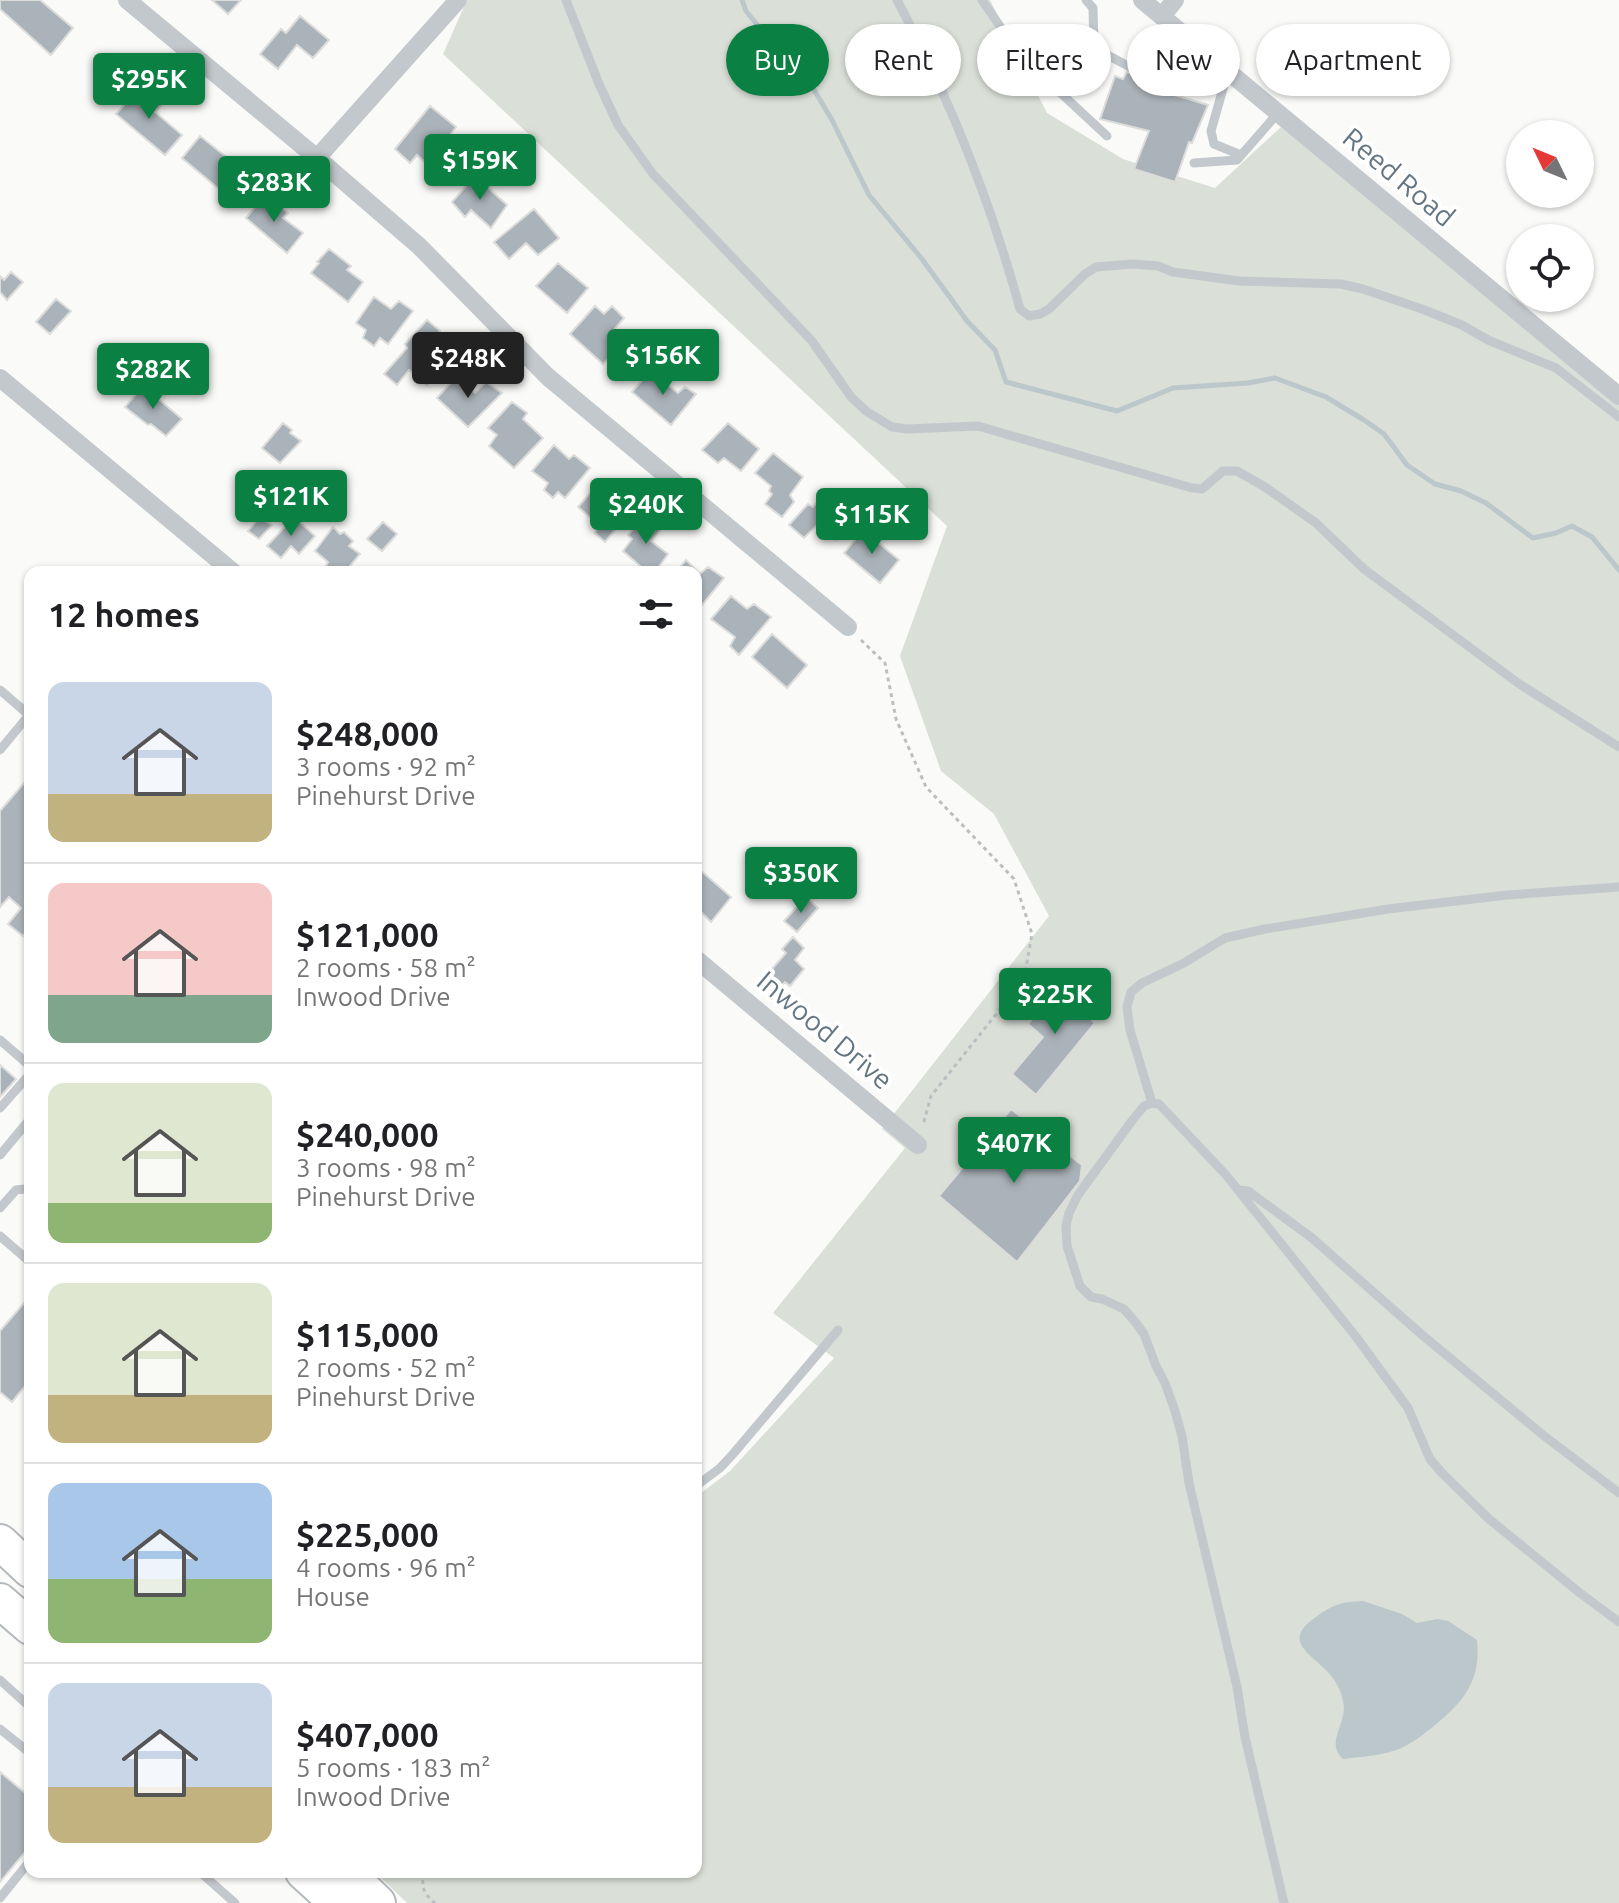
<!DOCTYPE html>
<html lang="en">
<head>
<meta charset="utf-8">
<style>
  body { margin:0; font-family:Ubuntu,sans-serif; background:#f2f2f2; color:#202124; height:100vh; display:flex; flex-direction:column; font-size:30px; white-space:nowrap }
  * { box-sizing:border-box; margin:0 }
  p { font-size:26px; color:#757577 }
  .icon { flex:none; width:44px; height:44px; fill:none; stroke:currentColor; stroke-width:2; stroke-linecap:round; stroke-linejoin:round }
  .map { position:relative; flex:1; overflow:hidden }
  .drawer { position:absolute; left:24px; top:566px; width:678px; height:1312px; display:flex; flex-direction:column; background:#fff; border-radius:16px; box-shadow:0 2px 6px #0004 }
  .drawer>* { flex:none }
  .hud { position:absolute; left:726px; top:24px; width:760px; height:72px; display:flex; gap:16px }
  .needle { width:52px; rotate:313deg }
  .fabs { position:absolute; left:1506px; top:120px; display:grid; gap:16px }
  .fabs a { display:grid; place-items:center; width:88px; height:88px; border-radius:50%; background:#fff; box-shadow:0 2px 6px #0004; font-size:40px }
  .price { position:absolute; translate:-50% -68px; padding:0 18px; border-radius:8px; background:#0b8043; color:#fff; font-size:26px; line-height:52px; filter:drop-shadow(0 2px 4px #0008) }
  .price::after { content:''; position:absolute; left:50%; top:48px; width:24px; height:18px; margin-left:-12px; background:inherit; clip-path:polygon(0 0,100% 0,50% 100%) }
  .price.current { background:#222; color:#fff }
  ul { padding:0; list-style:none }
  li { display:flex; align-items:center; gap:24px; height:200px; padding:0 24px }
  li+li { border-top:2px solid #e0e0e0 }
  li span { display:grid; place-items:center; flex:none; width:224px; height:160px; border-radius:16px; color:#555 }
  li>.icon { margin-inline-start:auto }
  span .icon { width:96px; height:96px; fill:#fffc; stroke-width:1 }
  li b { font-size:34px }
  h2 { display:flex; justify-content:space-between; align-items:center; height:96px; padding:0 24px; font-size:34px }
  .pill { padding:0 28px; border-radius:36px; background:#fff; box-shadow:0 2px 6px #0004; font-size:28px; line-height:72px }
  .pill.current { background:#0b8043; color:#fff }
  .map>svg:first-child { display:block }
</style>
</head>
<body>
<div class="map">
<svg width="1619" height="1903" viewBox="0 0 1619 1903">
  <rect width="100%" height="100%" fill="#fafaf8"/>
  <path fill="#dadfd7" d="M467,0H990L1047,113L1123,159L1215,188L1281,127L1619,401V1903H407L375,1872H696V1497L730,1471L834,1358L773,1313L905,1148L882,1129L1049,916L994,814L941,771L900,656L947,526L443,54Z"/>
  <path fill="#bbc7cb" d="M1363,1601L1402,1614L1417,1623L1438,1619L1448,1621L1477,1640C1482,1686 1458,1707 1425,1733C1416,1740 1404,1748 1393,1751C1377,1756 1359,1757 1343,1759C1324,1742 1349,1722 1343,1701C1342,1693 1337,1684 1333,1678C1316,1655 1278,1643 1316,1617C1334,1604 1341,1602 1363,1601Z"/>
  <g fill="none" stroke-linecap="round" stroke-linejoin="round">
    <path stroke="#bbc7cb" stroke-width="5" d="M742,0L746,11L768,38L801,68L832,120L869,195L922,259L967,321L995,350L1006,382L1117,411L1173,388L1248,383L1275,378L1326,397L1364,420L1384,434L1407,465L1435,484L1461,491L1486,503L1533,538L1556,533L1572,526L1592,537L1619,570"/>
  </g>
  <path fill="#aab3b9" stroke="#dcdcda" stroke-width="2" d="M0,0H40L73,28L51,55L0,9Z
    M212,0H241L228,14Z
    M300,16L329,40L313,58L297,45L278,69L260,54L281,29L286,33Z
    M1127,72L1142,77L1141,85L1208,105L1192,143L1189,142L1175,182L1134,169L1149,131L1100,119L1115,76L1123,79Z
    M140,87L161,105L155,112L182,135L165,155L116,114Z
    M430,106L456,127L427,164L417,155L410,163L395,149Z
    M200,136L250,176L231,199L182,158Z
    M475,176L507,205L491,228L471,210L465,217L452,202Z
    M265,195L288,213L283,218L303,233L287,253L246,218Z
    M534,209L559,238L538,255L526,243L509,259L494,242Z
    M329,249L351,266L347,270L363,282L348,302L311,273L319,263L317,262Z
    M558,263L588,288L567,313L536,286Z
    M11,272L23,282L7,300L0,292V276L4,280Z
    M374,297L391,309L399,301L413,311L388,344L380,338L374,346L363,338L366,330L356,323Z
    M56,299L71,311L50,334L36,322Z
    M595,306L604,314L612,306L624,318L612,332L625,342L603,364L570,334Z
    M427,320L440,331L426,349L445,363L427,385L409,370L397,385L384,374L407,348L405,344Z
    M650,371L678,393L685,387L696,394L671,425L632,392Z
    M456,377L475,393L486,382L502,393L468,427L437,398Z
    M143,386L182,419L166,436L151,424L148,425L125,407Z
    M512,402L527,413L523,419L543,438L514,468L489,446L497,435L488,428Z
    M283,423L292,430L290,433L301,441L280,463L262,448Z
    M728,423L759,449L741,471L724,458L718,463L702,450Z
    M554,445L569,459L574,455L590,468L565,498L558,492L553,498L544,490L548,483L532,471Z
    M773,453L803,477L790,495L794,502L782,517L765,504L772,494L769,491L771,486L755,473Z
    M271,483L289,498L267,522L272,525L259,539L248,531L261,516L249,508Z
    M598,484L604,492L606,490L616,497L620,493L635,505L605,542L595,533L599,525L578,507Z
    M824,494L855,519L836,540L817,525L804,538L789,525L808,504L813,507Z
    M645,515L662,528L651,541L668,554L655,572H647L623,551L632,539L628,535Z
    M294,517L315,536L299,554L291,546L281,558L267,546Z
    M383,522L397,534L382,551L367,539Z
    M333,527L340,534L344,532L353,541L349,546L360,554L345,572H333L326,566L328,562L315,551Z
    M863,530L899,560L880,583L844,553Z
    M686,560L700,574L708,567L724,578L698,610L696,608V572H676Z
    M731,596L747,609L754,604L771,617L739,655L730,646L735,637L711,619Z
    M772,634L807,665L787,688L752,657Z
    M30,776V928L23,936L8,924L21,908L9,897L0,907V811Z
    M699,869L731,897L711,922L696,907V872Z
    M806,897L818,908L797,932L784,921Z
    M793,937L804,948L795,960L804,969L790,986L785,982L781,986L771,977L774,973L771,970L786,953L782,949Z
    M1065,979L1088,998L1079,1009L1095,1023L1036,1095L1012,1074L1043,1037L1028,1024Z
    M0,1065L16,1079L0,1097Z
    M1011,1109L1082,1165L1080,1181L1017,1262L939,1196Z
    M30,1296V1380L12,1402L0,1392V1331Z
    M0,1772L30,1797V1846L0,1882Z"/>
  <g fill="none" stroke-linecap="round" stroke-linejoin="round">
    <g stroke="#b4b9bd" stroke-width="38">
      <path id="highway" d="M0,1542L30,1570
        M0,1601L30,1627
        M303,1872L337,1903
        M346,1872L378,1903"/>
    </g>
    <path stroke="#bbbfc2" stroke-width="3" stroke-dasharray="4 4" stroke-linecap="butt" d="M861,640L885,663L896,719L926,787L1014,879L1032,934L1024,979L931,1096L923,1125
      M424,1872C421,1887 423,1893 435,1903"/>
    <path stroke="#c3c8cc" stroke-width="9" d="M566,0L599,84L618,125L653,174L812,341L851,397L866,411L892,427L907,429L978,426L1192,488L1202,489L1223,471H1237L1265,487L1316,523L1364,569L1518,683L1619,747
      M897,0C951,100 990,200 1020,309L1029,316L1040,314L1049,309L1085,274L1096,267L1133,264L1158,266L1173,272L1239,281L1341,284L1363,289L1422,309L1462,325L1488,340L1556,368L1619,417
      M982,0L1037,80L1052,85L1083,50L1094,48L1130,67L1173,72L1208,54
      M1086,0L1093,8L1094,48
      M1228,71L1211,131L1214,144L1241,155
      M1052,85L1107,136
      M1194,163L1237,160L1278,113
      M0,690L29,715L0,750
      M0,1040L30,1066
      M1152,1103L1130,1030L1127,1007L1131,992L1142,983L1184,963L1225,938L1265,929L1388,909L1507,895L1619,887
      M0,1108L30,1074
      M0,1155L30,1119
      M1238,1190L1248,1191L1312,1238L1421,1334L1543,1435L1619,1493
      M0,1208L16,1190L25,1189L30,1193
      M0,1236L30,1262
      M696,1486L720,1468L733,1454L838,1330
      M0,1680L30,1707
      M0,1729L30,1753
      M200,1872L235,1903
      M0,1898L30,1861
      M1284,1903L1245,1737L1237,1687L1189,1483L1182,1436L1175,1411L1165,1383L1156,1366L1144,1334L1136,1323L1124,1309L1102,1299L1091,1297L1080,1286L1067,1246L1066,1226L1069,1213L1078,1195L1131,1122L1144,1106L1152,1103L1159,1104L1226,1175L1357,1338L1408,1408L1430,1459L1442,1473L1489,1519L1580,1593L1619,1622"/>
    <path stroke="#c3c8cc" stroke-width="18" d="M127,0L317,158L419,246L548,377L848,627
      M1142,0L1619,396
      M1162,16L1175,0
      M317,158L458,0
      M0,378L233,572
      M696,959L918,1145"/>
    <use href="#highway" stroke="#fff" stroke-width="34"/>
  </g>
  <g text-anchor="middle" stroke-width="8" stroke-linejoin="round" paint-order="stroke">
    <g font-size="28" fill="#657683" stroke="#fff">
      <text transform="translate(1399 177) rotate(40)" y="10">Reed Road</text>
      <text transform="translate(825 1030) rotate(40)" y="10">Inwood Drive</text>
    </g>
  </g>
</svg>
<div class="fabs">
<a><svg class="needle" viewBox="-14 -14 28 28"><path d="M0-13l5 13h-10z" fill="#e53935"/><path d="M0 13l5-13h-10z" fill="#757577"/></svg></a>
<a><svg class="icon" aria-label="locate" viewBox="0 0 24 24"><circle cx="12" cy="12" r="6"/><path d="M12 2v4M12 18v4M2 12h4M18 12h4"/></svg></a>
</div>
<b class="price" style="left:149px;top:121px">$295K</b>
<b class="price" style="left:480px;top:202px">$159K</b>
<b class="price" style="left:274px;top:224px">$283K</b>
<b class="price" style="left:663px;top:397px">$156K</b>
<b class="price current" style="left:468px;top:400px">$248K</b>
<b class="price" style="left:153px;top:411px">$282K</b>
<b class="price" style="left:291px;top:538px">$121K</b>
<b class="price" style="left:646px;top:546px">$240K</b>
<b class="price" style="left:872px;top:556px">$115K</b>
<b class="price" style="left:801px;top:915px">$350K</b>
<b class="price" style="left:1055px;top:1036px">$225K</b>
<b class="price" style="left:1014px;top:1185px">$407K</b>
<div class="hud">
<a class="pill current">Buy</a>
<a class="pill">Rent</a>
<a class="pill">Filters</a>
<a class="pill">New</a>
<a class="pill">Apartment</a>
</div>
<section class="drawer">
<h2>12 homes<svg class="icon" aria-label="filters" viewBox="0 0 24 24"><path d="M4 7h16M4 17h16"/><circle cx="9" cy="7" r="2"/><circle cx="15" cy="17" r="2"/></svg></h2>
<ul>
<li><span style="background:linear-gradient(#c9d6e8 70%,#c2b280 0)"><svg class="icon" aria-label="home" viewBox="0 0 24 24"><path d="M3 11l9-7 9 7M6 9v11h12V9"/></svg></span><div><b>$248,000</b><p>3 rooms · 92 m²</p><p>Pinehurst Drive</p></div></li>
<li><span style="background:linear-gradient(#f6c9c9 70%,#7fa58c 0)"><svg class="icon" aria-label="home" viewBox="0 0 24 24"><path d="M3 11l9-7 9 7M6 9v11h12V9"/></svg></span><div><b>$121,000</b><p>2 rooms · 58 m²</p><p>Inwood Drive</p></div></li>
<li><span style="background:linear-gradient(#dfe7d0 75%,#8fb573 0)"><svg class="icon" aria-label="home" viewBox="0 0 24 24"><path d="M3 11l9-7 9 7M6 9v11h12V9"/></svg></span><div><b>$240,000</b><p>3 rooms · 98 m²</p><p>Pinehurst Drive</p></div></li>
<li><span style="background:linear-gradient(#dfe7d0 70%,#c2b280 0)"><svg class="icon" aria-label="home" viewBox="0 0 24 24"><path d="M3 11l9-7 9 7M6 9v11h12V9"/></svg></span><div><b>$115,000</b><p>2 rooms · 52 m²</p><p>Pinehurst Drive</p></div></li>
<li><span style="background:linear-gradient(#a9c7e8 60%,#8fb573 0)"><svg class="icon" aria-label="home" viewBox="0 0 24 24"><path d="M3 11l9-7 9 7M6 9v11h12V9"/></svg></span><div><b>$225,000</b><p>4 rooms · 96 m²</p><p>House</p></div></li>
<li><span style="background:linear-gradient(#c9d6e8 65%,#c2b280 0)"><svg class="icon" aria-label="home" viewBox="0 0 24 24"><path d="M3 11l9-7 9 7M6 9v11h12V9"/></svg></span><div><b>$407,000</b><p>5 rooms · 183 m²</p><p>Inwood Drive</p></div></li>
</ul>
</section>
</div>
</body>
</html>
